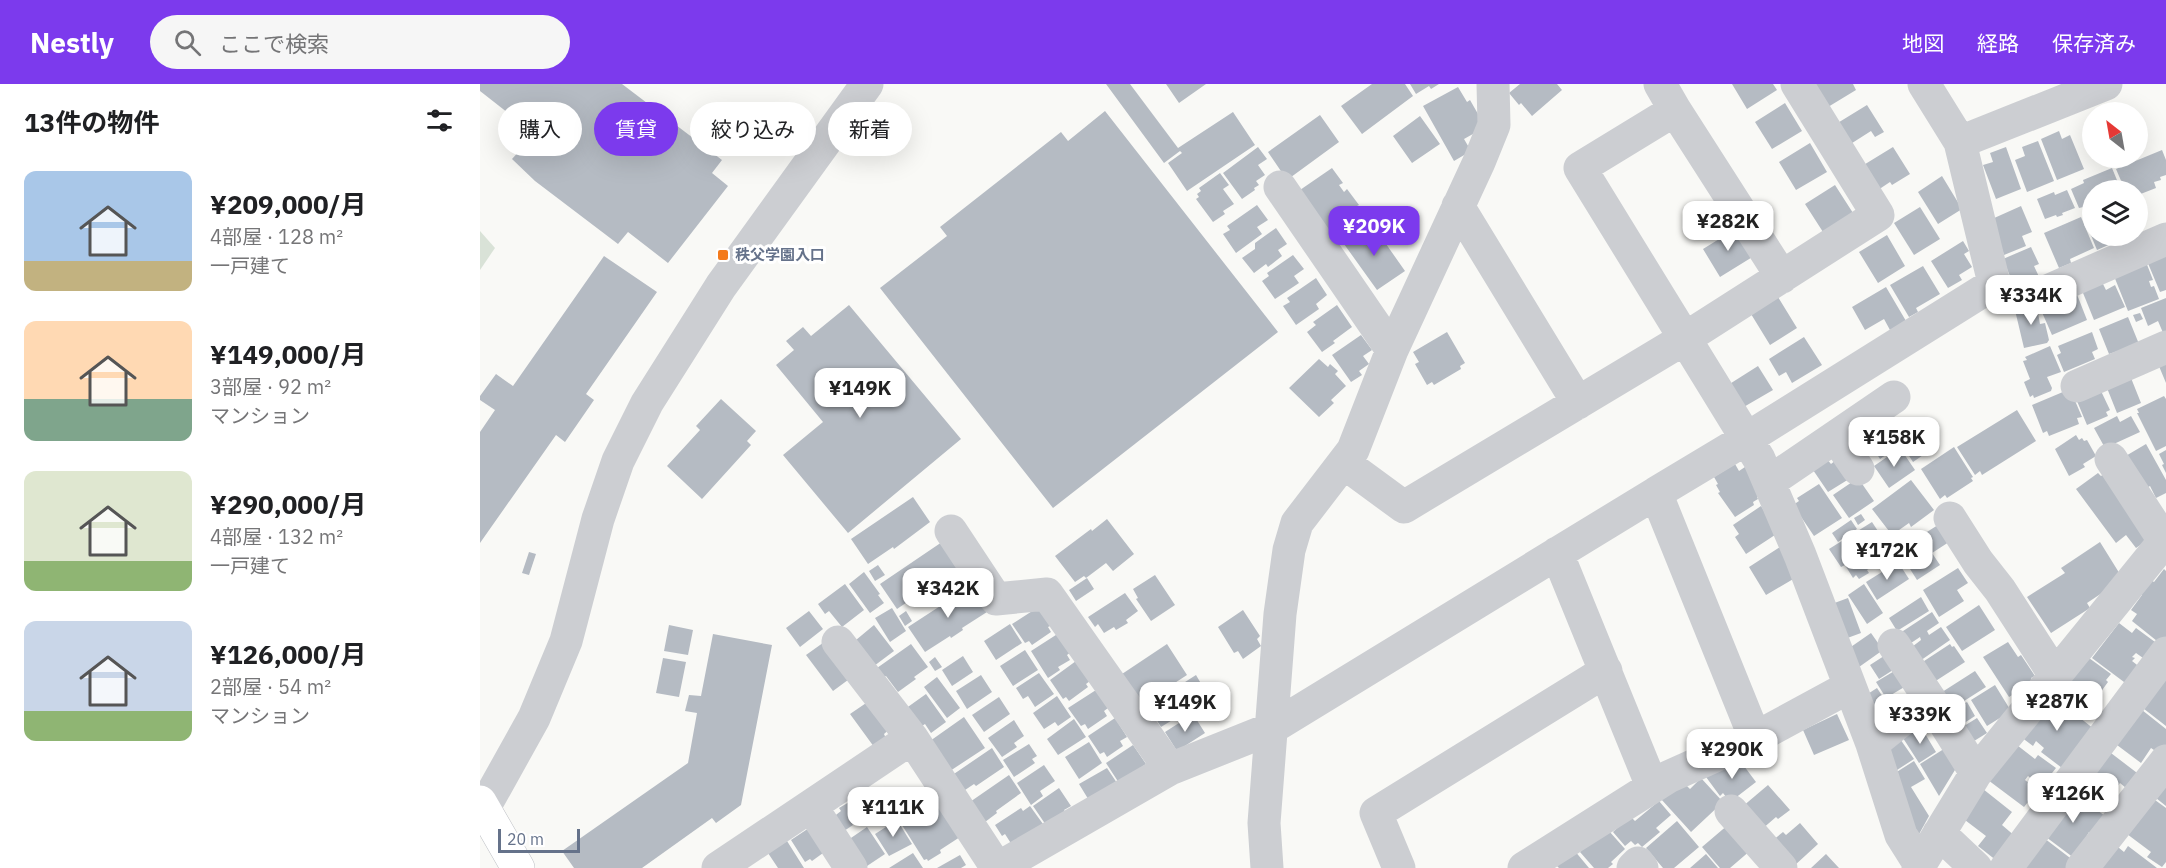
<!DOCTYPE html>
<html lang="ja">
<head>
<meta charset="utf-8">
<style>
  body { margin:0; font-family:"IBM Plex Sans","Noto Sans JP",sans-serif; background:#f6f6f6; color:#202124; height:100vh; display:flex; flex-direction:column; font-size:22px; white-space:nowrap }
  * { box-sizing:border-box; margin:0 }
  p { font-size:20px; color:#757577 }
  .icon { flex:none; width:33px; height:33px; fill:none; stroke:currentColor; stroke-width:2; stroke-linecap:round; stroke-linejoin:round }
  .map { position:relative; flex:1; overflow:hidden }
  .side { display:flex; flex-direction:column; background:#fff; width:480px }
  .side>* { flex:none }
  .top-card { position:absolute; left:18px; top:18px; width:570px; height:54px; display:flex; gap:12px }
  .needle { width:39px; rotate:329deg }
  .fabs { position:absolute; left:1602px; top:18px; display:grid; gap:12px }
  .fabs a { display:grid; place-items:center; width:66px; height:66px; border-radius:50%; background:#fff; box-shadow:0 6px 24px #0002; font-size:30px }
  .scale { position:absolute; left:18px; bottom:15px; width:82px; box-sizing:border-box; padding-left:6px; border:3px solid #65728a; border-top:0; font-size:16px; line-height:21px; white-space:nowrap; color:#65728a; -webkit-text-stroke:4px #fff; paint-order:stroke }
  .price { position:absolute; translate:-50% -51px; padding:0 14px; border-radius:12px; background:#fff; color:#222; font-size:20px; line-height:39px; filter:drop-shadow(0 2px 3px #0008) }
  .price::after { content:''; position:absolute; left:50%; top:36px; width:18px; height:14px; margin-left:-9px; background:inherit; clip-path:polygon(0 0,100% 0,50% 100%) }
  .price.selected { background:#7c3aed; color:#fff }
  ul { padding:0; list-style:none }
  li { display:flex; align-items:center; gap:18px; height:150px; padding:0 24px }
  li span { display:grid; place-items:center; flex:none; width:168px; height:120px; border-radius:12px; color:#555 }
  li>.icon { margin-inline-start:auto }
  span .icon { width:72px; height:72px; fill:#fffc; stroke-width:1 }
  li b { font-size:26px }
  h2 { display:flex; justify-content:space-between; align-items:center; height:72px; padding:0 24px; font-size:26px }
  .tag { padding:0 21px; border-radius:27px; background:#fff; box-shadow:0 6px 24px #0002; font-size:21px; line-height:54px }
  .tag.selected { background:#7c3aed; color:#fff }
  header { display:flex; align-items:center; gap:36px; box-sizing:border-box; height:84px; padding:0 30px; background:#7c3aed; color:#fff }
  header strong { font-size:28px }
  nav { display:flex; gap:33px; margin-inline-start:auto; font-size:21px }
  .search { width:420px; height:54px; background:#f6f6f6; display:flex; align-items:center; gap:15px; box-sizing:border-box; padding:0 21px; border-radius:33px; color:#757577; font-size:22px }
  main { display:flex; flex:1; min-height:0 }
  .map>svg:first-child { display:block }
</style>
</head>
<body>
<header>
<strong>Nestly</strong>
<div class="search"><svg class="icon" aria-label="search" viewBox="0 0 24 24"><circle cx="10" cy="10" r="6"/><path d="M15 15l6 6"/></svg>ここで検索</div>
<nav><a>地図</a><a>経路</a><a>保存済み</a></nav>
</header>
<main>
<section class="side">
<h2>13件の物件<svg class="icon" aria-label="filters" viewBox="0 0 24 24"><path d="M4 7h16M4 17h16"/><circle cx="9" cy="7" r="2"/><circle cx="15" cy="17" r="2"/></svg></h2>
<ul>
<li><span style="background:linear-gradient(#a9c7e8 75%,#c2b280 0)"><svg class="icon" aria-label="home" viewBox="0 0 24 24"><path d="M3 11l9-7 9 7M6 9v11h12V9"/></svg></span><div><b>¥209,000/月</b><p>4部屋 · 128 m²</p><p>一戸建て</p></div></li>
<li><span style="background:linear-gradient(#ffd9b3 65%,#7fa58c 0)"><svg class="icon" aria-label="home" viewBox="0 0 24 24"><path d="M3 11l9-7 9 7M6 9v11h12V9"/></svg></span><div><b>¥149,000/月</b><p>3部屋 · 92 m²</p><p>マンション</p></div></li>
<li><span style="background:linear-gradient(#dfe7d0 75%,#8fb573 0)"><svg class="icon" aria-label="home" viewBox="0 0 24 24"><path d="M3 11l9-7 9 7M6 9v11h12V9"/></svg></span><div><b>¥290,000/月</b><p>4部屋 · 132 m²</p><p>一戸建て</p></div></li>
<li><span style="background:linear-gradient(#c9d6e8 75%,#8fb573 0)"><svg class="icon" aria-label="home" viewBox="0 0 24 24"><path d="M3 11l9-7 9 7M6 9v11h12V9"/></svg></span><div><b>¥126,000/月</b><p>2部屋 · 54 m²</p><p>マンション</p></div></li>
</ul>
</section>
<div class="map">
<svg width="1686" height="784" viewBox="0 0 1686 784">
  <rect width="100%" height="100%" fill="#f9f9f6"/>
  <path fill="#d9e2d7" d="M0,147L15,164L0,186Z"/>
  <path fill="#b5bbc3" d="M0,0H142L242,76L232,89L248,102L188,179L148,148L138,160L55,97L32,75L41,65L25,53L37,36L0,7Z
    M626,0H650L698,64L753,28L775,61L707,107L688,79L702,69L700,67L684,79Z
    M686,0H726L699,19Z
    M892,0H925L933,12L882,50L861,22Z
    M930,0H959L951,5L949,2L936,10Z
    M1040,0H1077L1082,6L1052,32L1041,19L1039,21L1029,9Z
    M1252,0H1293L1297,6L1267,25Z
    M1333,0H1373L1376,6L1348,23Z
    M978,3L987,18L990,16L1002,37L1000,46L984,55L991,67L974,77L943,22Z
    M1305,19L1322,47L1292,65L1275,38Z
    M1387,21L1404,48L1395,53L1391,47L1369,61L1356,40Z
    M625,27L798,248L573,424L400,204L467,152L460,143L581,48L588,57Z
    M840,31L859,58L807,96L788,68Z
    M940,32L960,60L932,79L913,52Z
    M1579,47L1582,55L1590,51L1604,85L1577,96L1561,55Z
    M1558,57L1574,97L1547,108L1535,76L1545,72L1542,63Z
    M1330,59L1347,88L1316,106L1299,78Z
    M778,63L787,75L778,81L785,91L776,97L779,101L774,104L775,106L762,115L743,89Z
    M1413,63L1430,90L1412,101L1410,98L1398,106L1382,82Z
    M1526,63L1541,105L1516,115L1503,81L1513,78L1510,69Z
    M1682,66L1686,76V91L1680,93L1681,96L1674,98L1676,104L1658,111V106H1645L1636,85Z
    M852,84L863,99L859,101L864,108L867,105L879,121L875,123L881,132L853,152L820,106Z
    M1632,84L1641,106H1612V121L1599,124L1591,105L1604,99L1603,96Z
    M740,89L749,101L743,105L754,120L743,127L745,130L733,138L716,115L719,113L717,110L721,107L719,104Z
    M1462,92L1482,125L1458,140L1438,108Z
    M1355,101L1373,129L1343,148L1325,120Z
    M1587,106L1595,124L1582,129L1583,131L1577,133L1576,131L1565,135L1557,115L1574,108L1575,111Z
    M777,121L788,136L777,143L782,150L756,169L743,150L750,146L747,142Z
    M1541,122L1552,148L1542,152L1546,162L1524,171L1512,135Z
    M1440,123L1460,155L1434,171L1414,139Z
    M1612,128V152H1657L1641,158L1640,156L1617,166L1603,132Z
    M1601,133L1614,164L1590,175L1591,179L1579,184L1564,149Z
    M892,140L925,187L897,206L864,160Z
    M796,144L807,160L798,166L802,172L788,183L786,180L774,189L762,174L775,165V159Z
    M1257,144L1274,172L1240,193L1223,165Z
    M1407,151L1425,182L1398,199L1379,168Z
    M1483,157L1489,167L1484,170L1492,183L1479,191L1482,196L1468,204L1451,177Z
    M1551,163L1559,180L1554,182L1561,197L1536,207L1523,175Z
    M1686,170V206L1680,208L1667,177Z
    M813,171L824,185L814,192L819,199L795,215L782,197L789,192L787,189Z
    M124,172L177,208L106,310L114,316L85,358L76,351L0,459V348L15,326L0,316V312L16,290L33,302Z
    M1666,178L1673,196L1669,197L1671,203L1674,202L1679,215L1648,227L1634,192Z
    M1443,182L1460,210L1436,224L1438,228L1429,233L1410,201Z
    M836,194L847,211L836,220L839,225L816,241L803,222L810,218L807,214Z
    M1621,196L1626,206L1635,201L1645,223L1614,236L1601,204Z
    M1406,203L1426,237L1410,246L1404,235L1385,246L1372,223Z
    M1596,208L1607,236L1572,251L1561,226Z
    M1298,213L1317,244L1290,261L1271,230Z
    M1686,214V250L1684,251L1678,237L1668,242L1661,224Z
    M1551,218L1553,230L1558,229L1560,240L1565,239L1569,256L1567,259L1544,264L1534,222Z
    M369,221L481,355L368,449L303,371L343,338L296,281L314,266L306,257L323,243L331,252Z
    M857,221L872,243L853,257L855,259L842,268L827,248L836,241L833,238Z
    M1660,229L1663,235L1656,238L1653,231Z
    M1648,233L1659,260L1629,270L1619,245Z
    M967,248L985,279L980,282L981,285L954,301L952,298L947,301L935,280L939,278L933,268Z
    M1612,248L1618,265L1612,268L1615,275L1584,288L1577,271L1581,269L1578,262Z
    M881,251L892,266L883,272L889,280L879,287L882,291L871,298L852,271Z
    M1324,253L1342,281L1312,299L1306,288L1299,292L1289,275Z
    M1570,262L1581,288L1567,293L1572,304L1571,307L1554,314L1553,311L1550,313L1544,298L1550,295L1543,277L1547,276L1545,273Z
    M1686,271V299L1676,275Z
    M839,275L848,283L850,280L858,287L855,290L866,302L851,316L854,319L839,333L809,304Z
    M1278,282L1293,306L1262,324L1248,301Z
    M1649,289L1661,319L1637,329L1625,299Z
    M1590,305L1602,333L1597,334L1599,340L1569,352L1567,347L1563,349L1552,321Z
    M1621,307L1630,326L1626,328L1628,332L1607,341L1597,317Z
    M1684,312L1686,315V362L1676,367L1657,329H1659L1657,325Z
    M241,315L276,347L267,357L271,361L222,415L187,382L220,346L216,342Z
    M1537,326L1556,357L1502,391L1500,387L1495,391L1477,363Z
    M1637,332L1640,338L1651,332L1660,348L1625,364L1614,344Z
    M1398,336L1406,349L1409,346L1419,362L1400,375L1393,364L1384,370L1372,353Z
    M1433,337L1452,365L1433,378L1414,349Z
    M1596,351L1599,356L1602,354L1604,357L1607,356L1616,372L1603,380L1605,383L1589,392L1575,365Z
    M1666,360L1686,396V409L1676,414L1670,402L1663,406L1644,373Z
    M1474,363L1493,393L1491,394L1493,397L1467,414L1465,411L1460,415L1441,385Z
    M1420,364L1435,386L1409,404L1394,382Z
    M1686,366V389L1682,381L1684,380L1679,370Z
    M1346,374L1351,380L1356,376L1369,395L1348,408L1331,383Z
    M1255,380L1259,387L1265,383L1284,408L1277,413L1278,415L1273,418L1274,421L1255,433L1238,409L1240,408L1236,401L1238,400L1234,393Z
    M1618,389L1621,392L1624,390L1669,455L1656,464L1646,451L1636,459L1596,405Z
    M1378,394L1394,417L1369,434L1353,411Z
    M1431,396L1454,426L1431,443L1429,439L1412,451L1392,425Z
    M1339,400L1362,434L1334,452L1313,421L1319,417L1317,414Z
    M433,413L450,438L414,465L413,463L388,480L371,455Z
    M1281,422L1298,449L1266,470L1255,453L1259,450L1253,441Z
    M1381,430L1385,436L1378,441L1374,434Z
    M627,435L654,470L633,487L626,479L606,494L604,492L595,498L575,472L611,445L612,447Z
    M1371,436L1377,445L1358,458L1352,449Z
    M1392,438L1413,470L1387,486L1389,489L1379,495L1376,491L1373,494L1365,481L1361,483L1349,465Z
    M1458,441L1469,458L1452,469L1460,481L1437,496L1418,466Z
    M462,458L479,483L443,510L442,508L417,525L400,500Z
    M1620,458L1643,495L1607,519L1610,524L1571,549L1547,513L1585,489L1581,484Z
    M1300,463L1315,494L1286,511L1269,483Z
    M49,468L56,470L49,491L42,489Z
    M1418,478L1429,495L1397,516L1386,498Z
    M398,481L405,491L395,497L389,487Z
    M1478,484L1488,499L1477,506L1484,517L1459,533L1443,506Z
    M1684,485L1686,487V556L1682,561L1652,537L1657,530L1651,526L1662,511L1659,508L1669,495L1674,498Z
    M384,488L400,510L398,511L404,519L390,529L369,500Z
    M675,491L695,521L671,537L656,515L658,514L653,505Z
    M607,494L614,505L596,517L589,506Z
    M365,500L384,526L362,543L349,527L345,530L338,520Z
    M1384,500L1403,529L1387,540L1368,511Z
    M491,502L507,528L482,544L483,546L471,554L470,552L445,568L428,543Z
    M645,509L658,527L646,536L648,539L636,546L634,543L624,549L618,540L615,543L608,533Z
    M1441,513L1449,527L1417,547L1409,534Z
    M1368,514L1381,549L1362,556L1349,521Z
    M1499,521L1515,546L1482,567L1466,543Z
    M560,522L572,541L568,543L571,548L552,561L549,557L545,559L532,540Z
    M412,524L426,547L410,558L395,534Z
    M763,526L780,552L777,555L781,562L763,575L758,567L754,569L738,543Z
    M329,527L343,545L320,563L306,544Z
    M426,527L432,537L425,542L419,532Z
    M1452,528L1459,539L1447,547L1449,551L1461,543L1470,556L1437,579L1428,566L1441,556L1440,553L1425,563L1417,551Z
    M1639,539L1652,549L1656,544L1675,558L1663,574L1656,569L1652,573L1655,574L1652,577L1661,584L1648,601L1612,574Z
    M530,540L542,559L516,576L504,557Z
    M189,541L213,546L208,571L184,567Z
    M394,541L414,567L394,582L376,556Z
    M579,549L591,568L587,571L590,576L578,583L580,586L568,594L551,567Z
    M1391,549L1403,566L1372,588L1365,567Z
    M233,550L292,561L261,721L236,739L232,734L162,784H94L82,767L208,679L217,629L205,627L209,611L221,612Z
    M347,556L372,593L353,607L326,571Z
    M1528,558L1538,573L1541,571L1555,592L1551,594L1553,598L1529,613L1503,573Z
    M431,560L448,583L434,593L436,595L418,608L406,592L404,593L397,584Z
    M687,560L707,591L687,604L685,600L659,616L642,590Z
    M1470,560L1472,563L1474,562L1485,578L1451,600L1438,581Z
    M545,566L558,586L533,602L520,582Z
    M483,572L493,588L472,602L462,586Z
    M1404,572L1413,586L1399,595L1390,581Z
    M455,573L462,583L455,587L449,578Z
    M183,574L206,578L199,613L176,609Z
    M1609,574L1631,590L1626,596L1628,598L1617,613L1621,616L1612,628L1582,608Z
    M596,577L610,597L606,600L608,603L589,617L586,613L583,615L570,596Z
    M1686,582V642L1659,621Z
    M1416,586L1426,602L1406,614L1396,598Z
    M1495,587L1506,603L1470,626L1459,610Z
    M559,589L574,610L555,623L548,612L543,615L536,604Z
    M501,591L512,608L487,625L476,607Z
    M716,591L730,615L695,637L694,635L681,643L669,624L681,617L680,614Z
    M457,593L480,624L467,634L444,603Z
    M1515,601L1531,627L1507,642L1491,616Z
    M1397,604L1415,631L1397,642L1383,613Z
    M616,606L628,624L624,627L627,632L608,645L605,640L601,642L588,624Z
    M446,610L466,638L451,649L445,640L439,644L425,625Z
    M1571,611L1614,645L1586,687L1561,668L1564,664L1556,657L1553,662L1537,650Z
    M577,612L591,633L578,642L575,638L564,645L553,629Z
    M519,613L530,630L504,648L492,631Z
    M392,615L412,643L404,650L408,659L397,667L370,630Z
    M1487,618L1495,632L1475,645L1466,630Z
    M1662,626L1686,645V662L1680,670L1671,664L1661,679L1633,658Z
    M713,630L725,649L697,667L685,648Z
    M1357,630L1369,656L1334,671L1323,646Z
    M484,633L505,664L470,687L450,657Z
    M635,634L647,653L640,657L643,662L627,673L624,668L620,670L608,652Z
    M1497,634L1507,649L1486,662L1476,647Z
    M594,635L606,653L578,671L567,655Z
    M534,636L544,652L534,659L537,663L522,673L508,654Z
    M1441,643L1456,668L1439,679L1423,654Z
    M1418,652L1434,675L1417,686L1402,663Z
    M609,658L622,679L599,695L585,673Z
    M1533,658L1555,675L1558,671L1576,684L1561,703L1548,692L1545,696L1558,706L1555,711L1557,713L1551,720L1548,718L1544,723L1508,696Z
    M549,660L557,672L552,675L555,679L534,693L523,676Z
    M653,661L666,680L639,699L626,679Z
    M1467,663L1478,681L1459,712L1440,680Z
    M512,664L524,683L496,702L494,700L479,710L468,694Z
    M1627,666L1665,695L1653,710L1640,699L1625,719L1608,707L1603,712L1592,703Z
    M1258,674L1276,698L1250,718L1243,709L1240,712L1226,693Z
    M1434,677L1445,695L1431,703L1449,732L1438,752L1412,691Z
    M564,681L575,697L560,707L563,712L551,721L537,699Z
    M627,684L641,705L610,718L599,700Z
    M529,691L541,709L516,727L517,729L501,741L487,720Z
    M1686,691V722L1671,710Z
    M1221,694L1243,718L1211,748L1181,715L1204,699L1210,705Z
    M1288,701L1310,726L1298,735L1296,733L1281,746L1262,723Z
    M396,704L410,726L388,740L374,718Z
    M579,704L591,722L584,726L589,734L570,747L553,722Z
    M1503,705L1532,728L1522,741L1536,753L1517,777L1498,762L1506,752L1481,733Z
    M1593,708L1629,735L1615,752L1609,748L1594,774L1558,747Z
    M1675,716L1686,724V778L1682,783L1667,773L1671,768L1647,750Z
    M371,717L381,732L371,738L373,741L361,749L352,734L361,727L359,724Z
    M458,717L480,753L460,766L461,769L448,777L447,775L444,776L422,741Z
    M1179,717L1191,731L1176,744L1180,748L1162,763L1158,759L1155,761L1151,757L1145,762L1133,748L1150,732L1155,737Z
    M550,722L563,740L532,761L525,750L522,752L515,741L541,724L543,727Z
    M417,736L432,760L409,772L395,750Z
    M1197,737L1219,763L1194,784H1183L1166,764Z
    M1320,739L1338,760L1314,782L1292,757L1303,748L1306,751Z
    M1249,740L1271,766L1250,784H1240L1222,763Z
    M332,742L343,769L332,777L330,775L325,778L311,756Z
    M387,743L405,770L387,782L368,756Z
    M1129,747L1145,765L1131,778L1133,780L1128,784H1114L1100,768L1117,753Z
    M1560,751L1598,780L1595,784H1534Z
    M307,757L324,784H298L288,769Z
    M1633,759L1644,768L1648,762L1677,784H1620Z
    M1094,766L1109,784H1079L1076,781Z
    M433,769L443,784H409Z
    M1226,770L1238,784H1210Z
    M1346,770L1359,784H1331Z
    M480,771L486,781L481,784H457Z"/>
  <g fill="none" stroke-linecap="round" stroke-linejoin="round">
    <g stroke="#bec0c5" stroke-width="34">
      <path id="major" d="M0,718L38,784"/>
    </g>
    <path stroke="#ccced2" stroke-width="33" d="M1180,0L1195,26
      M1444,0L1480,58L1626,0
      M800,103L912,266
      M978,122L1098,319
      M1302,193L1195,26L1100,84L1279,375L1320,471L1392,660L1421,751L1440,781
      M1565,208L1686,155
      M1597,302L1686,263
      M1356,353L1378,385
      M1631,375L1685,458
      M864,379L924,423L1204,255L1398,131L1317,0
      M1289,398L1414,313
      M1176,409L1266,355L1509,203L1513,195L1480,58
      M1470,434L1498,478L1520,506L1576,593
      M471,447L516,515L567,510L690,685
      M1077,469L1172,702
      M358,558L432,654L517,784
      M1414,561L1449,614
      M1392,660L1449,614L1496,689
      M331,722L371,784
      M1251,727L1301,784
      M0,731L54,634L86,557L118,435L138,377L167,319L241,202L387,0
      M1459,749L1496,784
      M238,784L432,654
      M518,784L690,685L790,645L1176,409L1275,654
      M787,784L784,739L800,530L809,466L817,439L873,366L912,266L999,78L1014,41L1013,0
      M919,784L896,729L1126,587
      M1044,784L1188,693L1275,654L1369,603
      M1153,784L1158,779L1162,784
      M1438,784L1496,689L1686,455
      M1526,784L1686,569
      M1602,784L1686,677"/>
    <use href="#major" stroke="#fff" stroke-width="33"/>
  </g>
  <rect fill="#f47a1b" stroke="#fff" stroke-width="2" x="237" y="165" width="12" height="12" rx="3"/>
  <g text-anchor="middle" stroke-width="6" stroke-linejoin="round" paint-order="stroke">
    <g font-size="15" font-weight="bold" fill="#65728a" stroke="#fff" text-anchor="start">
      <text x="255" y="176">秩父学園入口</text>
    </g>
  </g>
</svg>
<div class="fabs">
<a><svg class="needle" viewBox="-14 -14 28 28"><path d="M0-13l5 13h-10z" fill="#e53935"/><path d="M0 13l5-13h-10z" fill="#757577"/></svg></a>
<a><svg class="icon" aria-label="layers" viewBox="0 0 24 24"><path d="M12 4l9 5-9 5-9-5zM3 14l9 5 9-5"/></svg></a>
</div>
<div class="scale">20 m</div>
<b class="price" style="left:1248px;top:168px">¥282K</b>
<b class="price selected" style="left:894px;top:173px">¥209K</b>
<b class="price" style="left:1551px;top:242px">¥334K</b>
<b class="price" style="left:380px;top:335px">¥149K</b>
<b class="price" style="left:1414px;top:384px">¥158K</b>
<b class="price" style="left:1407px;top:497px">¥172K</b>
<b class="price" style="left:468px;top:535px">¥342K</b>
<b class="price" style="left:1577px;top:648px">¥287K</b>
<b class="price" style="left:705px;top:649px">¥149K</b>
<b class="price" style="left:1440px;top:661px">¥339K</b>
<b class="price" style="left:1252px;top:696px">¥290K</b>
<b class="price" style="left:1593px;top:740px">¥126K</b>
<b class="price" style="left:413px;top:754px">¥111K</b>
<div class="top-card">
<a class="tag">購入</a>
<a class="tag selected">賃貸</a>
<a class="tag">絞り込み</a>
<a class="tag">新着</a>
</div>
</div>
</main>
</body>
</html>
